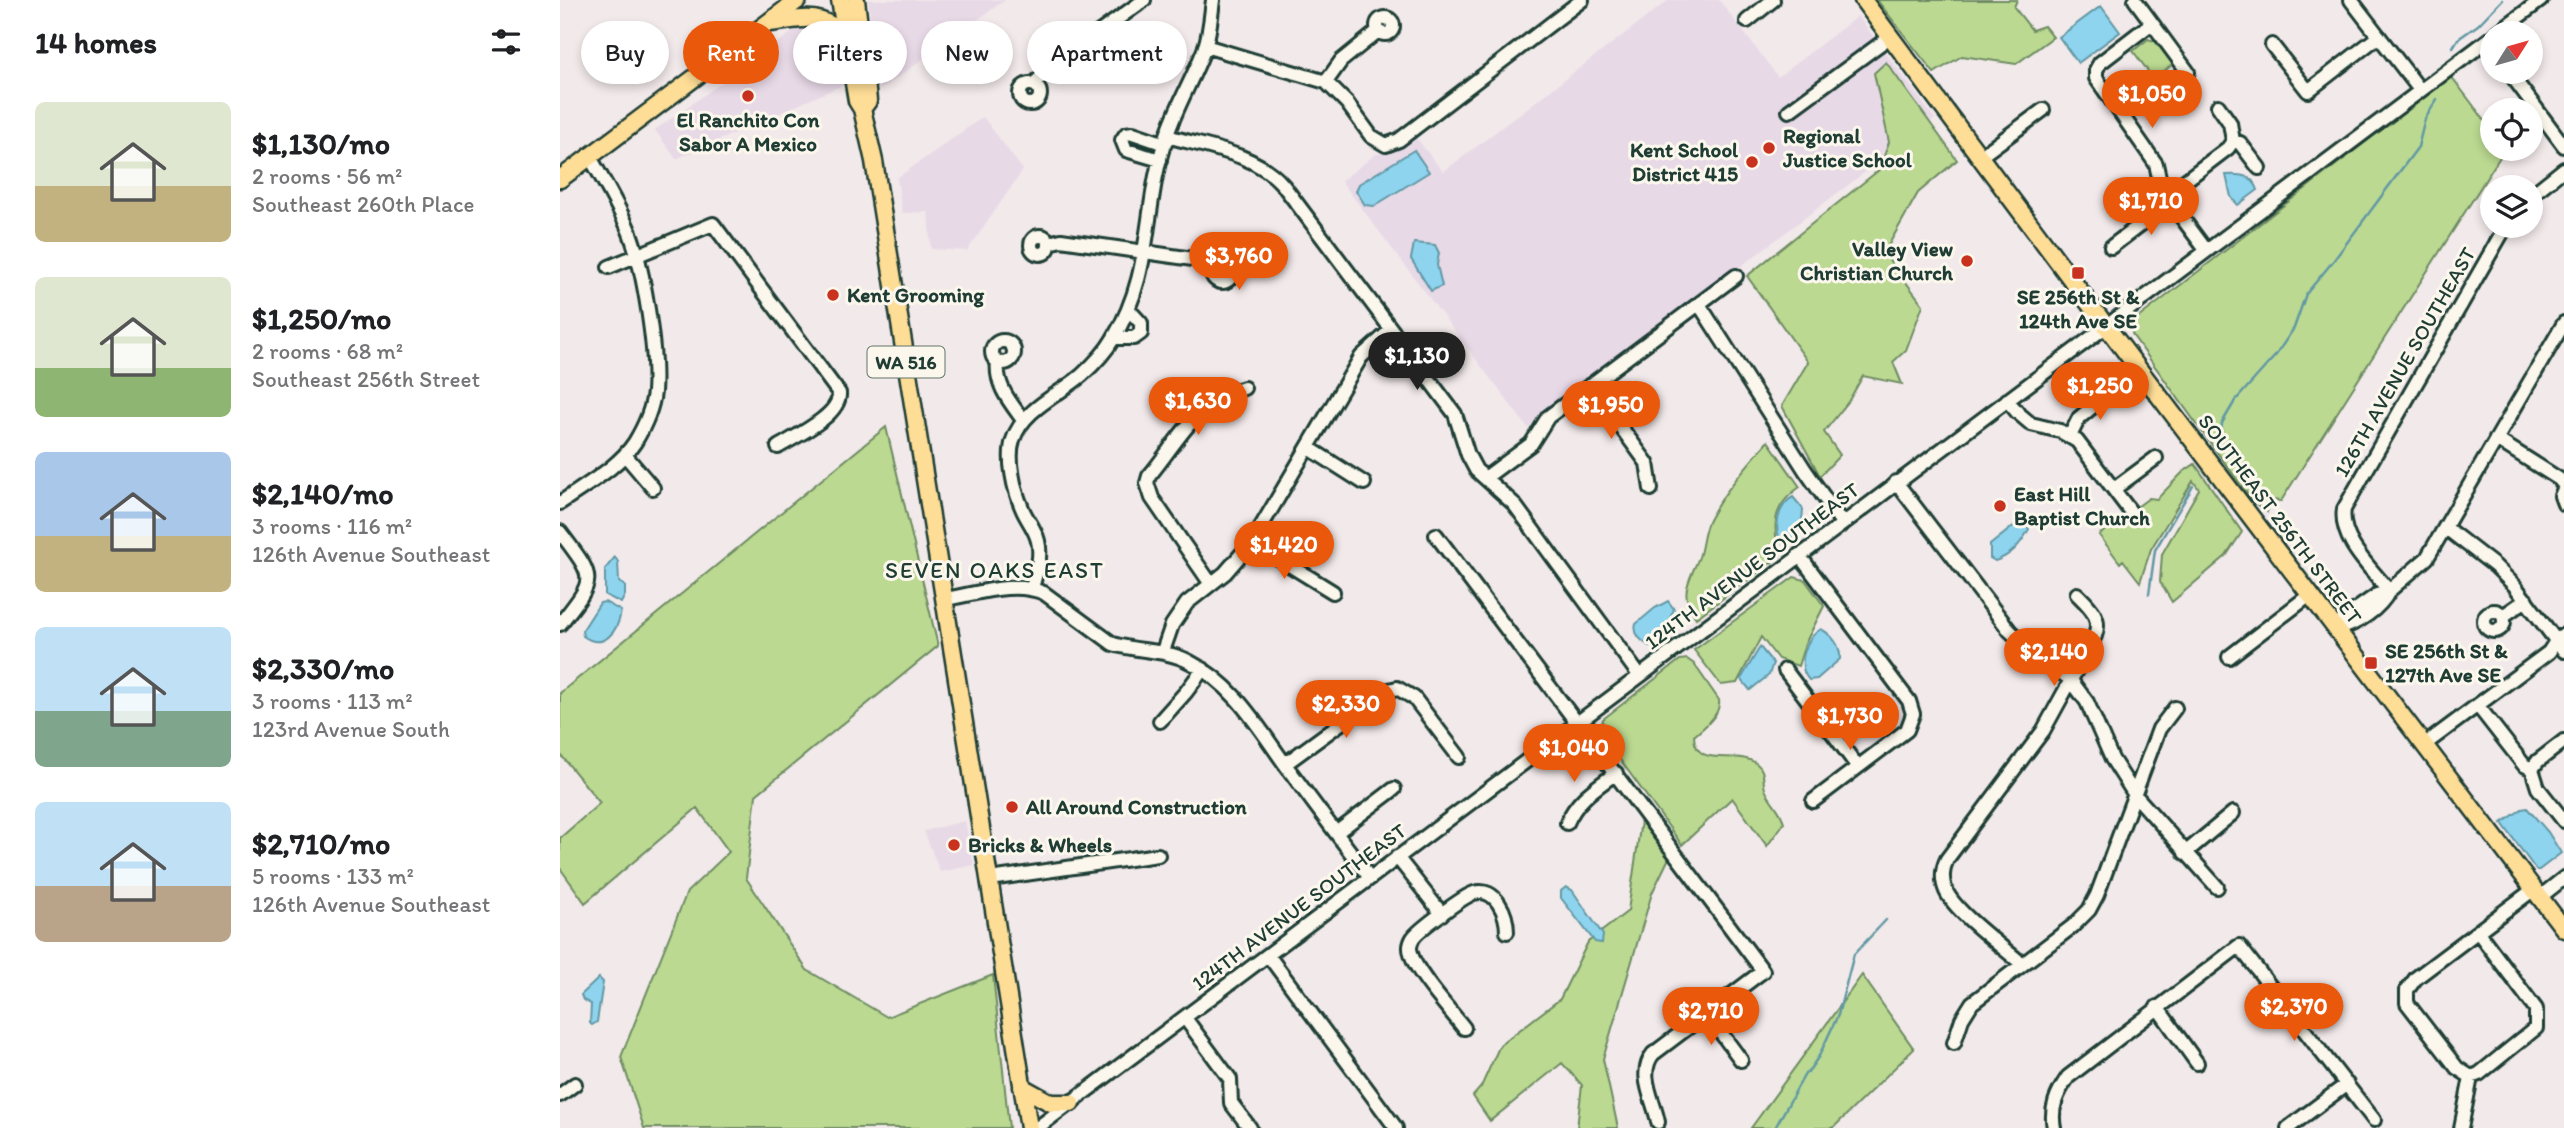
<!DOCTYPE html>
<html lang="en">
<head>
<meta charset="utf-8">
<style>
  body { margin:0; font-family:Itim,sans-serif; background:#f6f6f6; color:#202124; height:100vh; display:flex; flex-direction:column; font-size:26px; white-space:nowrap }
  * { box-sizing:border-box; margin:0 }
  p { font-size:23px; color:#757577 }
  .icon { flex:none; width:38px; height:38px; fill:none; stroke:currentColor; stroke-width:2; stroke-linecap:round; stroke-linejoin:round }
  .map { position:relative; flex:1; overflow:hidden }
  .side { display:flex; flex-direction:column; background:#fff; width:560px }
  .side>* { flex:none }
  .banner { position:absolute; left:21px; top:21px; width:665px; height:63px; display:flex; gap:14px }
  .needle { width:46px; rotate:53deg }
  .buttons { position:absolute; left:1920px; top:21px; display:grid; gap:14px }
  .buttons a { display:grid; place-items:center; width:63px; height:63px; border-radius:50%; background:#fff; box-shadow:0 4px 10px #0003; font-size:35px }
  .price { position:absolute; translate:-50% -60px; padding:0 16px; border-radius:24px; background:#ea580c; color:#fff; font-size:23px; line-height:46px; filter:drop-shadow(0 2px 4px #0008) }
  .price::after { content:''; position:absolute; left:50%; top:42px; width:21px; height:16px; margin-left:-10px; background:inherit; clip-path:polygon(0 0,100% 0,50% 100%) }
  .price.current { background:#222; color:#fff }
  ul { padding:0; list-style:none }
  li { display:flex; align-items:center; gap:21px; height:175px; padding:0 35px }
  li span { display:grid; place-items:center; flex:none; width:196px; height:140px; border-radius:10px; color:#555 }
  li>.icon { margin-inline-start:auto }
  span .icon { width:84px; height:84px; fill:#fffc; stroke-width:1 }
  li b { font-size:30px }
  h2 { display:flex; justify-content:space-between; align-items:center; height:84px; padding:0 35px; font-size:30px }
  .pill { padding:0 24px; border-radius:32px; background:#fff; box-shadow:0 4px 10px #0003; font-size:24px; line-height:63px }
  .pill.current { background:#ea580c; color:#fff }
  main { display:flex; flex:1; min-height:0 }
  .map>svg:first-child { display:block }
</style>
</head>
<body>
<main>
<section class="side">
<h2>14 homes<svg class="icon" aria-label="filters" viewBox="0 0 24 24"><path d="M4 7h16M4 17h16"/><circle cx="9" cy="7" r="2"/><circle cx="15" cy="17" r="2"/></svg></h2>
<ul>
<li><span style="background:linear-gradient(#dfe7d0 60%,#c2b280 0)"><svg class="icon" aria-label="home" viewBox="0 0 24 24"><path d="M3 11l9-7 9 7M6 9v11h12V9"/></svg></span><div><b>$1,130/mo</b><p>2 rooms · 56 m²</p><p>Southeast 260th Place</p></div></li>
<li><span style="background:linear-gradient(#dfe7d0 65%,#8fb573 0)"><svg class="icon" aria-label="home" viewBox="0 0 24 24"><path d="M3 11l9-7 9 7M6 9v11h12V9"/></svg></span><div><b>$1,250/mo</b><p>2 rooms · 68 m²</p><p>Southeast 256th Street</p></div></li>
<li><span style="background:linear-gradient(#a9c7e8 60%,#c2b280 0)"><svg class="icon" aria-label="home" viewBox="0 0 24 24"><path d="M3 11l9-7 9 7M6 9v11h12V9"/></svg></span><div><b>$2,140/mo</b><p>3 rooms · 116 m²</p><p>126th Avenue Southeast</p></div></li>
<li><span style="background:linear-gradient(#bfe0f5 60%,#7fa58c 0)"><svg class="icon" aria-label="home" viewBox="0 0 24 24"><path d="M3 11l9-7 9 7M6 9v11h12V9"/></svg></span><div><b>$2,330/mo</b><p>3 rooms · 113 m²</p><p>123rd Avenue South</p></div></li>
<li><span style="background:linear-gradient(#bfe0f5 60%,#b9a48a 0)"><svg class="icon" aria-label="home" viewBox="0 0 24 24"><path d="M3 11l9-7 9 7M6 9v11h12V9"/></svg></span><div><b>$2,710/mo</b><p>5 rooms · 133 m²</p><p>126th Avenue Southeast</p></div></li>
</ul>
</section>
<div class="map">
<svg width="2004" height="1128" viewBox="0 0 2004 1128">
  <rect width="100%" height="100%" fill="#f2e9ea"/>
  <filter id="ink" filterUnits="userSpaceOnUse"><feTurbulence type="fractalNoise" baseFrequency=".0143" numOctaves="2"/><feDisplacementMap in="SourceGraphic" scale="14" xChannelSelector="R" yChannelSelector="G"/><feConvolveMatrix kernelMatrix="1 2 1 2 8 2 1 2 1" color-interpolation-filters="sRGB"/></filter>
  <g filter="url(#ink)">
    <path fill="#e8d9e7" d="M308,0H445L320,90Z
      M1109,0H1159L1218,77L1298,16L1375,119L968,428L781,181L816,154L831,153L854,135L883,172Z
      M262,26L276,36L285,84L116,159L95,130L237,29L243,27Z
      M423,117L463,170L407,251L371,249L368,212L342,213L337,178Z
      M405,821L414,865L380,872L364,831Z"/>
    <path fill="#bbd991" stroke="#6d8b62" stroke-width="2" d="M1317,0H1457L1454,7L1472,30L1484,26L1493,37L1456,64L1402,56L1374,73Z
      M1588,39L1595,41L1613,64L1594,79L1573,51Z
      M1326,62L1397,160L1358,193L1324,253L1363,305L1346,350L1333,362L1342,384L1303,376L1288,402L1264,432L1280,455L1260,476L1222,406L1248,362L1187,276L1319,170L1329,142L1314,73Z
      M1891,76L1932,130V149H1945L1721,501L1711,500L1707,512L1691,499L1573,336L1571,330L1574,321Z
      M326,427L378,646L196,795L186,878L247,970L327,1017L433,975L449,1128H84L61,1057L127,892L169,852L137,808L25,903L0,868V838L40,803L0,754V693Z
      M1208,441L1240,487C1212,506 1212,526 1220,556L1136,618C1118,593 1129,582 1139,557C1143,546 1143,531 1149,520C1164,491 1187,466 1208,441Z
      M1635,464L1682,532L1666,556L1612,602L1600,582L1602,554L1639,489L1633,481L1591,549L1580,582L1563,560L1560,563L1539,535L1589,498L1597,499L1623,472Z
      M1234,577L1245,580L1264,606L1245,644L1238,666L1218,659L1201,637L1177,683L1161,685L1134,650Z
      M1127,659L1134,664L1159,700C1161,715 1144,727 1134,736C1135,771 1177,748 1197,764C1206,771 1202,781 1205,789C1210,802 1221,809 1224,823L1207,846L1172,798L1122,845L1040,732L1043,719L1120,660Z
      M1081,821L1109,858L1092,893L1043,1059L1058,1128H1017L1022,1085L1002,1063L930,1121L913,1096L921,1087L940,1045L1000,999L1028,942L1068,911Z
      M1302,975L1354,1049L1273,1128H1191Z"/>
    <path fill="#8ed4ef" stroke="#6298a4" stroke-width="2" d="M1541,6L1560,32L1518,63L1499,37Z
      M854,150L869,172L814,206L805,205L796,191L799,184Z
      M1666,175C1680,174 1693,175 1698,190L1678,205L1671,197Z
      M854,243L875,245L879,253L877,265L882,286L871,291L851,259Z
      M1233,497L1243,509C1242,526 1241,538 1222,542C1212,529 1219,504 1233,497Z
      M1460,521L1465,523L1469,529C1460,545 1452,555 1435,561L1430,558V545Z
      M55,557L58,562L59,582L65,586V595L61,603L45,595V569Z
      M1108,601L1114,609L1108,623L1110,632L1089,646C1081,641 1073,634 1076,624L1095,608Z
      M45,602L61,611C58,631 44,651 23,636L22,631L40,603Z
      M1261,629C1272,635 1281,646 1280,659L1257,679L1249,680C1236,666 1245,638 1261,629Z
      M1200,647L1213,663L1209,675L1190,690L1181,679Z
      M1967,808L1988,832L2001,853L1979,870H1976L1942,823L1962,809Z
      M1006,887L1012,890L1043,935L1042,943L1035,942L1001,898V891Z
      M39,978L43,982L37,1022L32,1025L30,1023L31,1004L23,1000L21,995Z"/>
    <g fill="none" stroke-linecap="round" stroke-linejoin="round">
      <path stroke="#6298a4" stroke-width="2.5" d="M1893,47L1898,39L1918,25L1942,0
        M1661,436L1662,423L1675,401L1716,355L1734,328L1746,294L1774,260L1858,147L1865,119L1877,99
        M1589,594L1595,550L1633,486
        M1215,1128L1245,1074L1248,1072L1259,1056L1278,1015L1294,954L1326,920"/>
      <g stroke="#1f3d34" stroke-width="18">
        <path id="minor" d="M1575,0L1628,72
          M1791,0L1860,90
          M817 26a8 8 0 1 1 16 0a8 8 0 1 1-16 0Z
          M1187,21L1213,0
          M1592,23L1540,63L1536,70V78L1596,164L1602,191L1646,250
          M1937,33L1981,0
          M1712,45L1748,91L1819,36
          M645,46L766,82L787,103L811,136L826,145L839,140L1022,0
          M1949,72L2004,146
          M766,82L781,61L818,31
          M460 94a10 10 0 1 1 20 0a10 10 0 1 1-20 0Z
          M474,84L491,67L584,0
          M1658,106L1670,123L1673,141L1680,143L1699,168
          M1229,111L1331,36
          M607,136C645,147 696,153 723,185L895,414L908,455L916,470L954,504L1079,675
          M1421,156L1483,110
          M600,160L566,150L562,140L566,134L573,133L605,144
          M1605,196L1668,148L1673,141
          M1970,196L2004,169
          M471 245a9 9 0 1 1 18 0a9 9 0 1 1-18 0Z
          M489,243L501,240L640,260L653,267
          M1551,247L1610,202
          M652 272a10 10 0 1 1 20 0a10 10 0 1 1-20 0Z
          M49,267L153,224L279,393C281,415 236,436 218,447
          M1139,304L1245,470L1282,523
          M554,338H574L581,333V323L569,310
          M432 352a11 11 0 1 1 22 0a11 11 0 1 1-22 0Z
          M438,362C435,385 450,402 463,420
          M1030,385L1087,463L1091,489
          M1447,400L1458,413L1471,424L1500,431L1517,441L1570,511
          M1510,436L1519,418L1548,394
          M1936,439L1999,479L2004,485
          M749,448L804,483
          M65,455L93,488
          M925,478L971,444L988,417L1176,276
          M1336,482L1450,631L1475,654L1510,679L1527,702L1552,759L1575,795L1657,887
          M1554,489L1596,458
          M2004,489L2001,496L2004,504
          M0,503C25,485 58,468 75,442C84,427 92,410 94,392C97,353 84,270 70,233C59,206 44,182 30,157
          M1886,528L1935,566L1954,585L2004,651
          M0,532C36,580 37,577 0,624
          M876,535L1203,971L1093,1054C1077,1074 1094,1100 1098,1122
          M692,542L773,592
          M1239,555L1349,701L1353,714L1347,730L1253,801
          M651,584L592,498L587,483L589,476C620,439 634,403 684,388
          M472,588C476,573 482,557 478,541C475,528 466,519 462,508C454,490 447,458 453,440C463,409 499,395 522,375C533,365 545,353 553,339C595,270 582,206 607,135C617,105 634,77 645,47C650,32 651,16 653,0
          M1829,591C1811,568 1779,540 1784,509L1946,226
          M385,599C416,594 454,580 484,593L553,644C579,652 606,649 630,662C675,685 698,727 727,767C754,804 782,841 810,878
          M1924 621a10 10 0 1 1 20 0a10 10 0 1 1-20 0Z
          M1943,616L1966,600
          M1778,629L1784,618L1817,595L1829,591L1867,558L2004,323
          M1778,629C1797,624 1820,609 1829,591
          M603,651L612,625L627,603L665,573L692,542L801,357L831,330
          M1669,657L1751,594
          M1225,670L1298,767
          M1918,706L1964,765L1972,769L1978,788L2004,821
          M600,721L626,692L643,669
          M1864,745L1989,652L1996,641L2004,635
          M725,764L825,691L837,688L854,698L899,757
          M1972,769L1978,761L2004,741
          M1007,823C1017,799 1036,788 1056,773
          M776,833L834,789
          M1625,853L1673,813
          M837,857L882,914
          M430,879L598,855
          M1980,897L2004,878
          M708,955L836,1128
          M1462,964C1442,946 1396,913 1386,891C1381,879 1382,869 1387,859L1483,731L1535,636C1542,617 1530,607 1517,594
          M1597,1007L1637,1063
          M1147,1014L1181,1060
          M625,1018L670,1079L671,1103L690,1128
          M904,1028C891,1011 855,972 851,953C849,948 850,943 853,938C858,930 904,896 914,893C936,886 947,915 947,932
          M1394,1043L1402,1019L1412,1003L1513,926L1529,910L1537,895L1599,729L1615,708
          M1911,1077L1897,1068L1847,1003V990L1856,978L1974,889
          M0,1095L15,1084
          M477,1128L1932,37
          M1494,1128C1490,1108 1497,1093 1508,1077L1679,946L1814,1120
          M1728,1128L1787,1084
          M1901,1128L1911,1077L1919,1074L1976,1028V1009L1918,932"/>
      </g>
      <g stroke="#1f3d34" stroke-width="21">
        <path id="major" d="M280,0L297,101L302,109L314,161L469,1128
          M296,0L307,91L308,101L302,109
          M1303,0L1546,326L2004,929
          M210,23C246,19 252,12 285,33
          M0,179L238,0
          M462,1087L491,1103H511"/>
      </g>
      <use href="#minor" stroke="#fbf7ec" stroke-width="12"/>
      <use href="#major" stroke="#fedd96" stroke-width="16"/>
    </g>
  </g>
  <g fill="#c8321e" stroke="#fbf7ec" stroke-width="2.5">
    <circle cx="188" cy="96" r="7"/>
    <circle cx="1209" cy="148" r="7"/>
    <circle cx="1192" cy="162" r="7"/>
    <circle cx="1407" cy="261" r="7"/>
    <rect x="1511" y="266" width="14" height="14" rx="3.5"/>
    <circle cx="273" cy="295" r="7"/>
    <circle cx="1440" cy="506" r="7"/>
    <rect x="1804" y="656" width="14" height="14" rx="3.5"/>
    <circle cx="452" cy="807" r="7"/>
    <circle cx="394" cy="845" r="7"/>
  </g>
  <g text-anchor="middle" stroke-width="6" stroke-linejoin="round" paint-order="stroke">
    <rect fill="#fbf7ec" stroke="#61756b" stroke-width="2" x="307.5" y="346.5" width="77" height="31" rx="5"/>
    <g font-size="19" font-weight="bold" fill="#1f3d34">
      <text x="346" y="369">WA 516</text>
    </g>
    <g font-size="21" font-weight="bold" fill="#1f3d34" stroke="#fbf7ec" text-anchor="start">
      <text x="188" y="127" text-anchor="middle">El Ranchito Con<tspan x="188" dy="24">Sabor A Mexico</tspan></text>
      <text x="1223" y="143">Regional<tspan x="1223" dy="24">Justice School</tspan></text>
      <text x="1178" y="157" text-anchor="end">Kent School<tspan x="1178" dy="24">District 415</tspan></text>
      <text x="1393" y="256" text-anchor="end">Valley View<tspan x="1393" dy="24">Christian Church</tspan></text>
      <text x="287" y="302">Kent Grooming</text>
      <text x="1518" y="304" text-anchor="middle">SE 256th St &amp;<tspan x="1518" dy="24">124th Ave SE</tspan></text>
      <text x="1454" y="501">East Hill<tspan x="1454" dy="24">Baptist Church</tspan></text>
      <text x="1825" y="658">SE 256th St &amp;<tspan x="1825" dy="24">127th Ave SE</tspan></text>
      <text x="466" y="814">All Around Construction</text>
      <text x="408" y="852">Bricks &amp; Wheels</text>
    </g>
    <g font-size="21" fill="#1f3d34" stroke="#fbf7ec">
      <text transform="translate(1845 362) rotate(-60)" y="7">126TH AVENUE SOUTHEAST</text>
      <text transform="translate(1720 519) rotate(53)" y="7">SOUTHEAST 256TH STREET</text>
      <text transform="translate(1192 566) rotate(-37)" y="7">124TH AVENUE SOUTHEAST</text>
      <text transform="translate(739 907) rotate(-37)" y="7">124TH AVENUE SOUTHEAST</text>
    </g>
    <g font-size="23" letter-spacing="2" fill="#1f3d34" stroke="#fbf7ec">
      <text x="435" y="578">SEVEN OAKS EAST</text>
    </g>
  </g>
</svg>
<div class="buttons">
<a><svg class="needle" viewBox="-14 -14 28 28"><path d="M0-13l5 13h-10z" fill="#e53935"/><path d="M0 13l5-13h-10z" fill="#757577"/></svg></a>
<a><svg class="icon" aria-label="locate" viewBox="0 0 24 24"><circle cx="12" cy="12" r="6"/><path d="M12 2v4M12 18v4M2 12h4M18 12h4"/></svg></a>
<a><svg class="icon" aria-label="layers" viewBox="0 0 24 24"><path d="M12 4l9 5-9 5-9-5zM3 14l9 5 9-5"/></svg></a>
</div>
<b class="price" style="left:1592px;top:130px">$1,050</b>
<b class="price" style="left:1591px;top:237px">$1,710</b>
<b class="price" style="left:679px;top:292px">$3,760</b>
<b class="price current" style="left:857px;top:392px">$1,130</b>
<b class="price" style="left:1540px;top:422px">$1,250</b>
<b class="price" style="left:638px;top:437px">$1,630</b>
<b class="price" style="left:1051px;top:441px">$1,950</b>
<b class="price" style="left:724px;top:581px">$1,420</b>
<b class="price" style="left:1494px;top:688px">$2,140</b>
<b class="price" style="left:786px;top:740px">$2,330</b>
<b class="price" style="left:1290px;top:752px">$1,730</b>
<b class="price" style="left:1014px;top:784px">$1,040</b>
<b class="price" style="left:1734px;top:1043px">$2,370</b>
<b class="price" style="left:1151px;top:1047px">$2,710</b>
<div class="banner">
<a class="pill">Buy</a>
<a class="pill current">Rent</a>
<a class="pill">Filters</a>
<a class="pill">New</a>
<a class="pill">Apartment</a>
</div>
</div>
</main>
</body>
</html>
